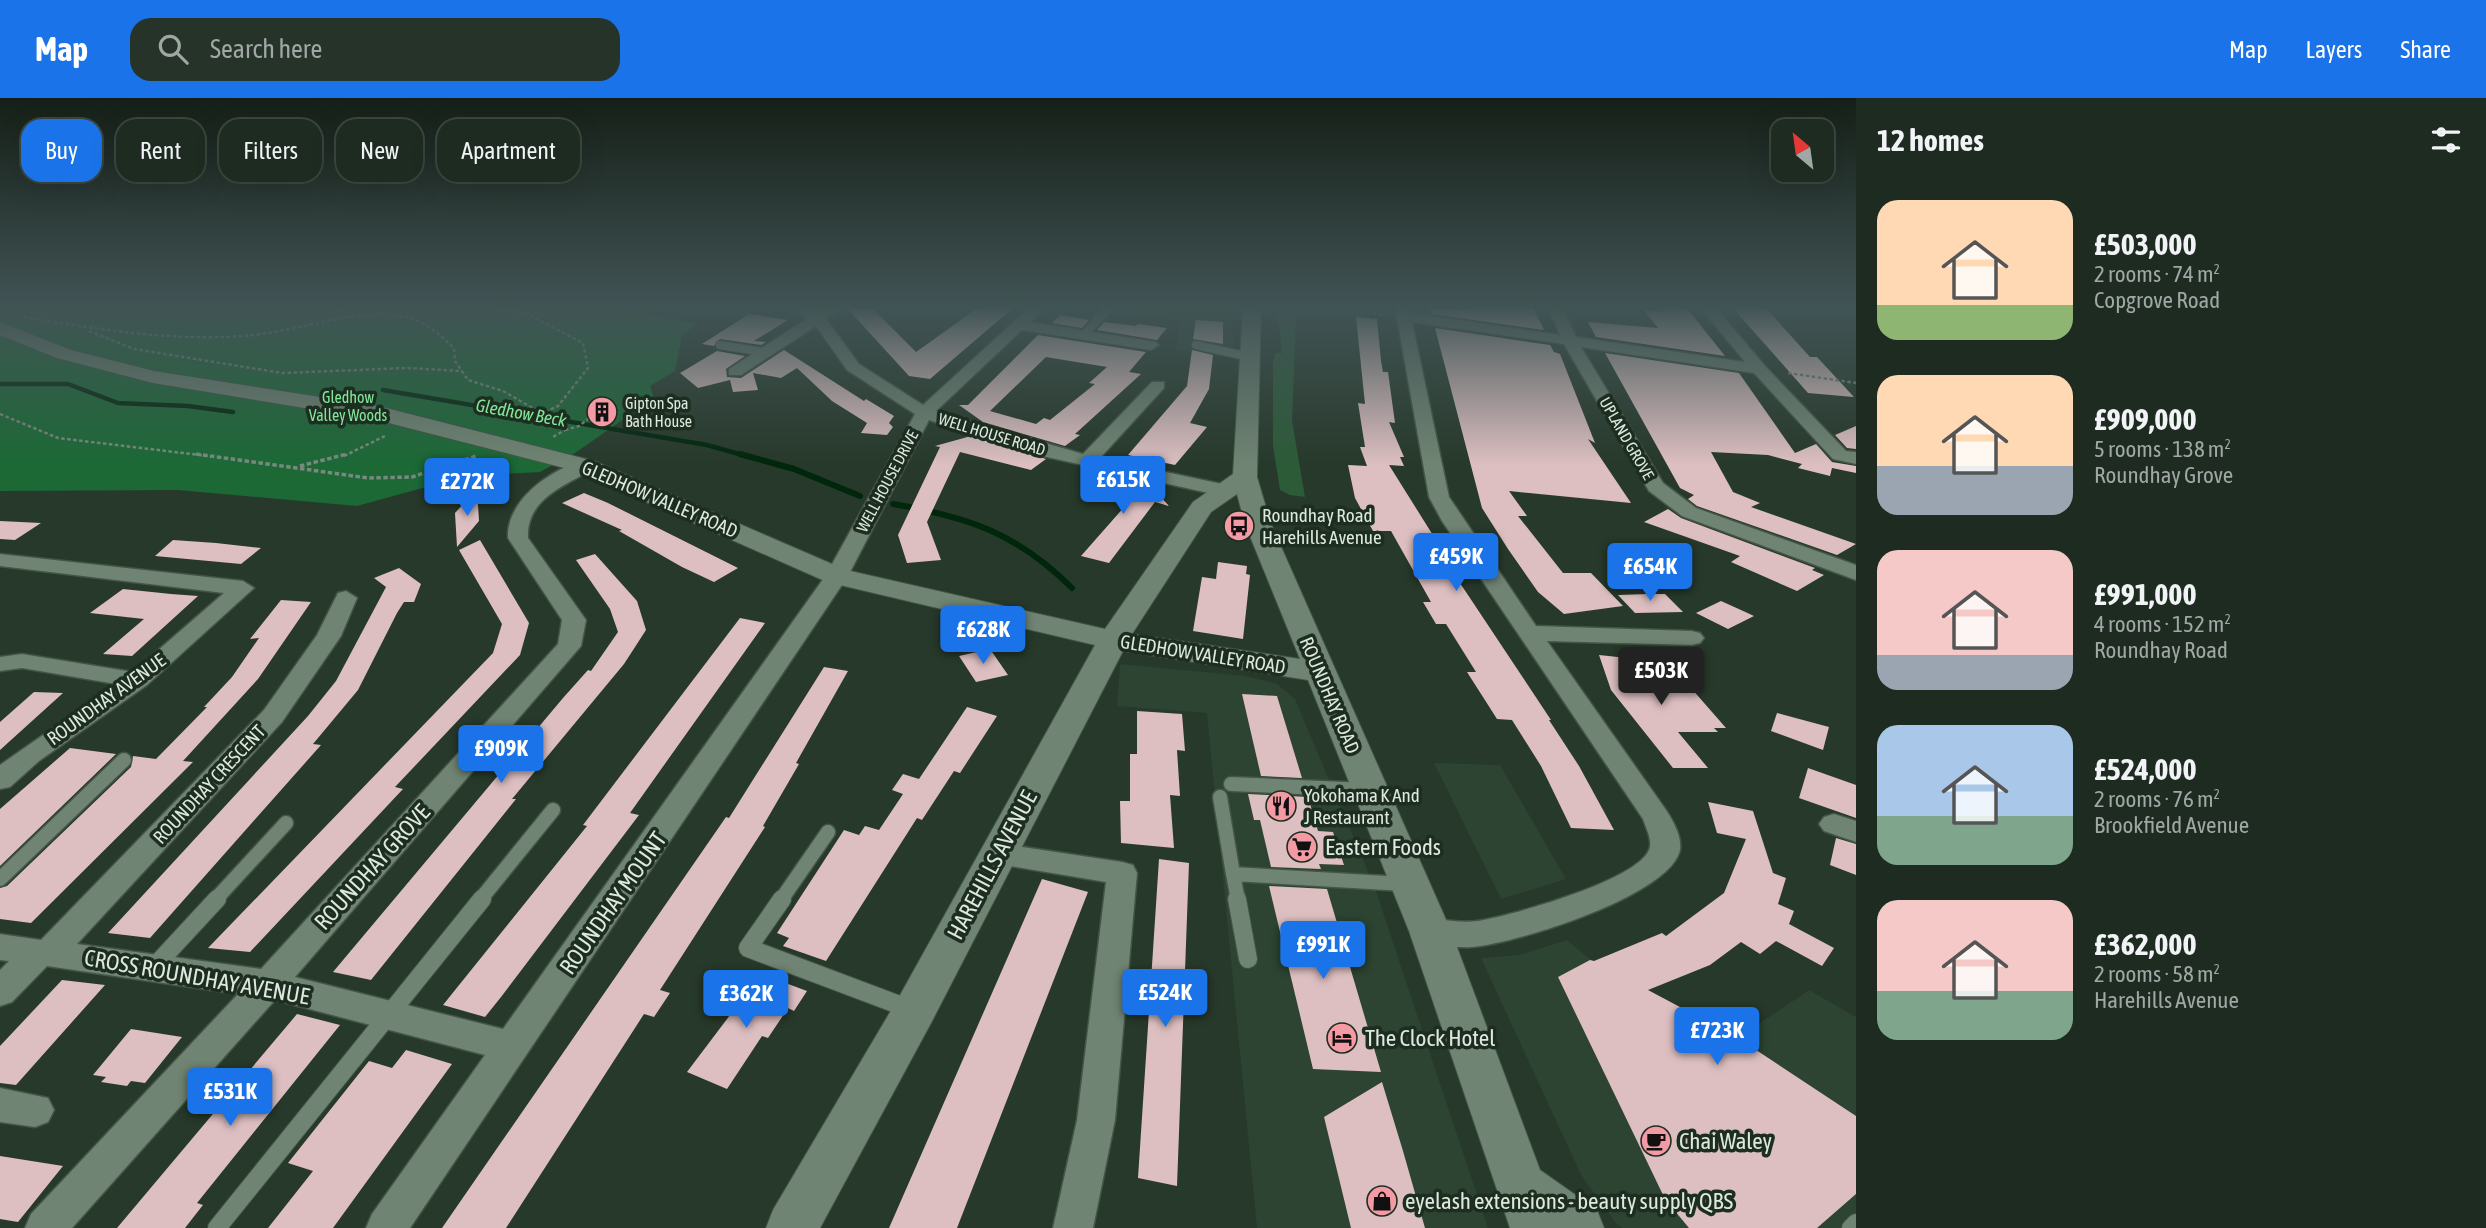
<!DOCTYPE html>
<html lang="en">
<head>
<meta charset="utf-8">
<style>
  body { margin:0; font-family:"Asap Condensed",sans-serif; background:#253329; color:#f1f3f6; height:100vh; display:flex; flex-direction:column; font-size:26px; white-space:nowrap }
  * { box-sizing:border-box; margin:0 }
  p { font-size:23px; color:#a0a7a5 }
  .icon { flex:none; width:38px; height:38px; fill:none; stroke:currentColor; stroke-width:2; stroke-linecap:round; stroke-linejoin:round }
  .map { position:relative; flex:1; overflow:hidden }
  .side { display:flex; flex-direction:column; background:#1d2b20; width:630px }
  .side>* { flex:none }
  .banner { position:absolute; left:21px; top:21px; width:665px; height:63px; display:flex; gap:14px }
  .needle { width:46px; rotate:331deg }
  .controls { position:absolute; left:1771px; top:21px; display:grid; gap:14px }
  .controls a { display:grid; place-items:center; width:63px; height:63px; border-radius:14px; background:#1d2b20; box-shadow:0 7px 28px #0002,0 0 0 2px #3b473e; font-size:35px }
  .price { position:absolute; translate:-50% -60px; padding:0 16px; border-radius:7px; background:#1a73e8; color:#fff; font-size:23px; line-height:46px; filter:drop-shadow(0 2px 4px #0008) }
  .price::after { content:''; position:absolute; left:50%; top:42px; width:21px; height:16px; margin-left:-10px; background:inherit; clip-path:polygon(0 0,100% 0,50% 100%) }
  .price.selected { background:#222; color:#fff }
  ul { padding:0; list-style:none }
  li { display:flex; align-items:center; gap:21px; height:175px; padding:0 21px }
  li span { display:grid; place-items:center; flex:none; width:196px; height:140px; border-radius:21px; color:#555 }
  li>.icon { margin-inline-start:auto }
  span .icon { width:84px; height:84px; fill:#fffc; stroke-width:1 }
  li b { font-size:30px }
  h2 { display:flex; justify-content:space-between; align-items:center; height:84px; padding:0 21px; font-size:30px }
  .tag { padding:0 24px; border-radius:21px; background:#1d2b20; box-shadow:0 7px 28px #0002,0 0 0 2px #3b473e; font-size:24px; line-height:63px }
  .tag.selected { background:#1a73e8; color:#fff }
  header { display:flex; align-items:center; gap:42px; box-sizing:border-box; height:98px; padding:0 35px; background:#1a73e8; color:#fff }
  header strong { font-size:33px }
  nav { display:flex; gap:38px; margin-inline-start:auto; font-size:24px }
  .search { width:490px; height:63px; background:#253329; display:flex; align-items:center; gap:18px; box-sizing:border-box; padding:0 24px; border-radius:21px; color:#a0a7a5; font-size:26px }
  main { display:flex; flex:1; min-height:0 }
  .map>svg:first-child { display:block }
</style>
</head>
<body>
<header>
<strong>Map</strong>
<div class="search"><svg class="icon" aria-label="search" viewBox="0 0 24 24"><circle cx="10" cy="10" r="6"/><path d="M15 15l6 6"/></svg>Search here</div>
<nav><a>Map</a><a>Layers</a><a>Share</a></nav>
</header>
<main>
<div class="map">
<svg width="1856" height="1130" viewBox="0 0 1856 1130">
  <rect width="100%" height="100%" fill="#27392a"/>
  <path fill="#2c4431" d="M1142,209H1234L1233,259L1175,252L1181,223L1135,216Z
    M1120,566L1246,578L1277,586L1295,601L1375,790L1488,1130H1257L1207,615L1117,608Z
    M1434,665L1500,667L1566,781L1501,801Z
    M1567,842L1591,862L1738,940L1809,892L1856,919V1130H1622L1615,1124L1581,1077L1481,860L1519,857Z"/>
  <path fill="#2c5b38" d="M1296,213L1292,323L1305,399L1290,397L1280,392L1273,348V263L1276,255H1282L1278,216Z"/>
  <path fill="#1c6936" d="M0,209H607L697,226L682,237L675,273L650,288L654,300L575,355L540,374L466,378L357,408L178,392L0,393Z"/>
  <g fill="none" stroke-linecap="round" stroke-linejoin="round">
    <path stroke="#00260c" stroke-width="4.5" d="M0,286H68L118,305L188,308L233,314
      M383,292L707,347L746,358"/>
    <path stroke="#00260c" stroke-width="6" d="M740,356L794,371L860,398
      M893,406C968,419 1017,435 1072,490"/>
  </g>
  <path fill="#ddbfc1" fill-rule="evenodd" d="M846,209L874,212L916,254L979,209H1014L930,281L909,278Z
    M1464,209H1533L1544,232L1432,216L1430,210L1466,212Z
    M1661,209H1686L1725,258L1596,239L1588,224L1658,230L1644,212L1665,214Z
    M1732,209H1765L1810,259H1817L1854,299L1808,295Z
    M749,216L788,222L754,243L766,244L761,247L720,241L714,248L702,246Z
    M1060,217L1089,222L1082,230L1052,225Z
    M1356,219L1377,221L1381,263L1383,274H1388L1395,325L1389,324L1404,359H1400L1404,368L1389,367L1461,482H1458L1551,622H1549L1579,668L1614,732L1571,730L1541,668L1512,622L1497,621L1467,574H1476L1446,526H1436L1423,504H1431L1391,433H1373L1355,400L1348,367L1367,368L1360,349H1365L1358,305L1365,306Z
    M1196,222L1223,224V246L1193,241Z
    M1104,224L1136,228L1138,226L1167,230L1157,242L1097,232Z
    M1435,230L1550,247L1554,254L1560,256L1595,345L1588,341L1631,405L1509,393L1527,418H1518L1563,475H1591L1623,508L1564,516L1538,494L1508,451L1482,410Z
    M1038,237L1146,254L1129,274L1141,276L1075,336L1080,337L1065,348L983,324L959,307H968ZM1046,259L1107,269L1089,285L1095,286L1050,322L1044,320L1036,326L990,313Z
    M784,252L864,303L866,301L894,318L889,325L893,329L887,337L861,335L867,325L832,303L797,270L781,280L753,275L758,292L733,294L730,282L698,290L680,275L717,253L745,258L726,271L727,279L741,280Z
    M1192,252L1213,257L1209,291L1190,325L1207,329L1175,367L1128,357L1187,288Z
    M1605,255L1739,275L1795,355L1816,346L1832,364L1856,368V375L1832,370L1830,378L1798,370L1802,366L1768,357L1711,354L1733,394L1760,405L1751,409L1856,446L1837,457L1697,408L1688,401L1694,397L1680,390Z
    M1856,328V351L1847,350L1835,337Z
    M971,338L1046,361L1031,372L960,354L927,424L941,462L907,465L898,437L940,349L935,348Z
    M1111,376L1147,384L1169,408L1155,404L1109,465L1081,458L1133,399L1099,390Z
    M477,391L479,423L457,449L455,415Z
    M584,395L608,405L738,470L714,484L682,469L619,433L622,432L562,405Z
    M1668,411L1681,420L1815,470L1812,472L1824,477L1797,493L1731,464L1740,458L1644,424Z
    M0,423L41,425L15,442L0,441Z
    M173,442L216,445L261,450L241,466L155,458Z
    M480,442L529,525L520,557L395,689L403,691L250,854L208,850L493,555L502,526L459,452Z
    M595,456L637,503L646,532L624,566L512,701H516L371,882L333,874L563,600L588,572L591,573L618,534L610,511L576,462Z
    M1218,464L1247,468L1246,476L1250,477L1243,541L1193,533L1202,479L1216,481Z
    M399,470L421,486L414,504H404L397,515L358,592L313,646L321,647L150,840L108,835L308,618L336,583L386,489L374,480Z
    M123,491L171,496L198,498L132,558L103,556L144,521L90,515Z
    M1649,496H1665L1683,514L1635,515L1618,497Z
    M281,502L311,504L258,581L183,663L193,664L31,825L0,821V790L7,788L131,669L133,658L156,661L207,609H204L232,579L259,540L250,541Z
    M1721,503L1741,512L1754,518L1728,531L1696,515Z
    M740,520L765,525L630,715L639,717L501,899L485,919L443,907L587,728L583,727Z
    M990,551L1008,577L976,584L959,558Z
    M1599,557L1665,564L1661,575L1684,582L1726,630H1714L1718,634H1678L1708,670H1673L1611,592Z
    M824,569L848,573L796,665L799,666L763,728L765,729L660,892L670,895L654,919L644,916L506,1130H442L726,719L729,720Z
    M34,594L63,595L0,652V624Z
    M1242,596L1277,598L1302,680L1261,678Z
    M967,609L997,618L960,675L954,673L922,722L917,720L826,863L783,848L789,840L777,835L844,732L859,737L865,728L879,732L903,696L892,692L903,676L919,681Z
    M1137,613L1182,616L1185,653L1177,652L1180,698L1170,697L1174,750L1121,745L1120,703H1130V656H1137Z
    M1777,615L1829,629L1823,652L1771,633Z
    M70,650L116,656L0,768V711Z
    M1808,670L1856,687V720L1799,700Z
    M1248,696L1308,699L1318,733L1333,734L1344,767L1319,766L1321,771L1271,769L1260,722H1254Z
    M1708,704L1753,713L1773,775L1786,780L1778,806L1794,813L1789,826L1834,850L1822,868L1776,843L1760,856L1741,844L1710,867L1648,892L1738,940L1856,1018V1096L1817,1130H1689L1665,1101L1558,879L1590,862L1594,863L1662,835L1666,838L1724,795L1746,741L1717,735Z
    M1836,740L1856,746V777L1830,767Z
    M1159,761L1189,765L1177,1088L1138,1080Z
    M1042,781L1088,794L957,1130H889Z
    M1269,788L1327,791L1381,974L1313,971Z
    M761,876L807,893L794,913L788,910L768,940L762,938L727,991L687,974Z
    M62,882L105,887L16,987L0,985V948Z
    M297,916L340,927L197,1105L203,1107L185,1130H117Z
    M131,931L182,939L145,985L131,983L127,988L101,984L106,979L93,977Z
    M406,952L452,966L333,1130H268L313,1073L288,1065L369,963L392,970Z
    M1382,984L1403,1053L1425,1130H1351L1324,1019Z
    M0,1058L63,1068L18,1124L0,1121Z"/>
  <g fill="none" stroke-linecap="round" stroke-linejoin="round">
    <g stroke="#445447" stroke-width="10">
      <path id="service-far2" d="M1084,237L1108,210
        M720,247L763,254
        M1196,247L1250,259"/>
    </g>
    <g stroke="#445447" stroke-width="17">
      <path id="service-far1" d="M1231,686L1367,692
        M1220,699L1233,776
        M0,781L124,662
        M215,802L286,725
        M480,802L553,712
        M781,802L828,734
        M1238,802L1233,776L1404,786"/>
    </g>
    <g stroke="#445447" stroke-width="20">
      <path id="service" d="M782,801L748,850L910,911
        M1237,801L1248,861
        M154,869L217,801
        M217,1130L482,801
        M1851,1130L1856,1125"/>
    </g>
    <g stroke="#445447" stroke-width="3">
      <path id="minor" d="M792,209H809L817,214L825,209H842L826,221L859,266L923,307L1030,209H1045L1030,224L1156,244L1159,247L1151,252L1022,232L936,313L1083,356L1152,284H1164V290L1100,360L1222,386L1232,392L1222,398L1038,357L929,322L848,478L410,1130H366L372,1116L485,957L275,902L72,1130H25L31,1116L238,896L47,868L12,904L0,908V872L9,863L0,862V836L41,842L264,612L317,537L338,495L346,493L357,500L341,538L282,624L77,846L261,871L558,546L562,522L508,440C506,402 551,371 585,362L592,364L594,368L592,372C563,388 526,402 528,440L586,522L581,548L295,879L503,931L826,477L915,316L847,272L816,228L741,277H729V271L807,221Z
        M1395,209H1409L1410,215L1560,237L1548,209H1562L1576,239L1745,264L1700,209H1715L1765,268L1846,353L1856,354V366L1833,361L1754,275L1581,249L1663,385L1696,410L1856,467V482L1682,418L1649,393L1564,246L1412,224L1449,399L1536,528L1692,533L1700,535L1704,540L1700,545L1692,547L1547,543L1666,712C1673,723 1682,738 1680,752C1670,798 1514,846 1472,849C1454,850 1435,847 1419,842L1414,833L1419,824C1438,818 1457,826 1477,823C1510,818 1636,783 1649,752C1653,743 1646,730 1643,721L1442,423L1429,399Z
        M0,456L243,483L254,490L147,587L39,663L10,689L0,691V667L116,586L22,570L0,573V559L22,556L133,574L224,495L0,468Z
        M1834,716L1856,723V744L1824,733L1819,726L1824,719Z
        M997,745L1122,764L1133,767L1137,775L1115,1022L1093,1130H1053L1077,1022L1106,784L986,764L982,756L986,748Z
        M0,990L48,1000L54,1012L48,1024L35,1029L0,1024Z"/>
    </g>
    <g stroke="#445447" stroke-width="2">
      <path id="tertiary" d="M1243,209H1261L1257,379L1271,426L1451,833L1540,1072L1597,1112L1604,1130H1510L1409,833L1308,582L1123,553L931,925L820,1130H766L773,1112L899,899L1095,547L827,484L576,373L377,322L153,285L57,260L0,237V224L71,252L154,273L378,308L594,363L846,472L1105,531L1193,404L1233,376ZM1237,396L1245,426L1300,561L1132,536L1211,414Z"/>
    </g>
    <path stroke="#7a897d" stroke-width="2.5" stroke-dasharray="3.5 2.5" stroke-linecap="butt" d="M333,209L350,219
      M489,209L529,217L583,245L588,270L558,308L541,316
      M1295,211L1385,217
      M24,219C96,231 169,243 242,238C294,235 348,211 400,218C422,220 438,235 454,250L455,263L468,282L503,293L562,327L565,332L551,340
      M89,233L134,251L282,275L407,270L462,273
      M1788,275L1856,285
      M0,316L58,340L208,358
      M565,332L579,328L593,317
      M344,358L387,337"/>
    <path stroke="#7a897d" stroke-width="3.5" stroke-dasharray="4.5 2.5" stroke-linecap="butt" d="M196,356L368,380L412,379L476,358
      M300,368L347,356"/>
    <use href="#service-far2" stroke="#708473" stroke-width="8"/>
    <use href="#service-far1" stroke="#708473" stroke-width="14"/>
    <use href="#service" stroke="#708473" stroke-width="18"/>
    <use href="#minor" fill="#708473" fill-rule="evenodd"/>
    <use href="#tertiary" fill="#708473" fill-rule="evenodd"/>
  </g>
  <linearGradient id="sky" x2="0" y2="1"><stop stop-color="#151f17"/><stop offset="0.57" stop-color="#415455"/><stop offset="1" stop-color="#415455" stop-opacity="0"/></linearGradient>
  <rect width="1856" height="367" fill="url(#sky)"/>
  <defs>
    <g id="building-disc" transform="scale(1.575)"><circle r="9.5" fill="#f49aa4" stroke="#1d2e20"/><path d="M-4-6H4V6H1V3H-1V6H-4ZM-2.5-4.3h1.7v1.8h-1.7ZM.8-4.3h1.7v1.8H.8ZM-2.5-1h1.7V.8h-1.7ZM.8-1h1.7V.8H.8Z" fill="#111"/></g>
    <g id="bus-disc" transform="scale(1.575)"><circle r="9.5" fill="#f49aa4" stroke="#1d2e20"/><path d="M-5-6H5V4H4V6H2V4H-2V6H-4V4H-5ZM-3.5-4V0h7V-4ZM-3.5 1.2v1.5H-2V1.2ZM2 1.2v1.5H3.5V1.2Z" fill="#111"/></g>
    <g id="restaurant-disc" transform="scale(1.575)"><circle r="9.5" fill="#f49aa4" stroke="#1d2e20"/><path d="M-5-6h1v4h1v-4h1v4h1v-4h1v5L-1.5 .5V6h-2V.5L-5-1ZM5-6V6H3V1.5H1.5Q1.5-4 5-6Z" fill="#111"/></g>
    <g id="supermarket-disc" transform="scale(1.575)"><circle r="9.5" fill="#f49aa4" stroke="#1d2e20"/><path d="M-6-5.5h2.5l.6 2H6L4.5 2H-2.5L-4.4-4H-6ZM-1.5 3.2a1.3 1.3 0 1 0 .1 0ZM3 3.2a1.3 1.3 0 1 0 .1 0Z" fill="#111"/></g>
    <g id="hotel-disc" transform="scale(1.575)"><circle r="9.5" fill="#f49aa4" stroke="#1d2e20"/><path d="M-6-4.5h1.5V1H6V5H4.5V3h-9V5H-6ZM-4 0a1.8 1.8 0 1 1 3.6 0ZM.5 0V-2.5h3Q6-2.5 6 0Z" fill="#111"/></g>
    <g id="cafe-disc" transform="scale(1.575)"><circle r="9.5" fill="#f49aa4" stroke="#1d2e20"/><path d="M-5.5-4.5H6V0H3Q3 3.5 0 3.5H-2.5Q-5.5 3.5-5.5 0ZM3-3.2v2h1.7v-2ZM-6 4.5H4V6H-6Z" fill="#111"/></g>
    <g id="shop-disc" transform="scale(1.575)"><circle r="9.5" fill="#f49aa4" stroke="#1d2e20"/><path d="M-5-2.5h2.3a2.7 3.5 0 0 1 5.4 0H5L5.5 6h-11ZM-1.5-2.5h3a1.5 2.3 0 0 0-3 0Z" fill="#111"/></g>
  </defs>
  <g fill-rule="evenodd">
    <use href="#building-disc" x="602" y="314"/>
    <use href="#bus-disc" x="1239" y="428"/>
    <use href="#restaurant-disc" x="1281" y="708"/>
    <use href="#supermarket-disc" x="1302" y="749"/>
    <use href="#hotel-disc" x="1342" y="940"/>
    <use href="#cafe-disc" x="1656" y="1043"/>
    <use href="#shop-disc" x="1382" y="1103"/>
  </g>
  <g text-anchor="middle" stroke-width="7" stroke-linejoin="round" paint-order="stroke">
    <g font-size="16" fill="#84e79c" stroke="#1d2e20">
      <text x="348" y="305">Gledhow<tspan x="348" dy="18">Valley Woods</tspan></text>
    </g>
    <g font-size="16" fill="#dde8df" stroke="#1d2e20" text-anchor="start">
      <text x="625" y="311">Gipton Spa<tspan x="625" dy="18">Bath House</tspan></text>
    </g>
    <g font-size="16" fill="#dde8df" stroke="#1d2e20">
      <text transform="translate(992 336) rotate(17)" y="6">WELL HOUSE ROAD</text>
      <text transform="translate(1627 340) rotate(60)" y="6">UPLAND GROVE</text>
      <text transform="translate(887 383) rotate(-62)" y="6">WELL HOUSE DRIVE</text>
    </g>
    <g font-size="18" font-style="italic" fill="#82e59a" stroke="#1d2e20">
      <text transform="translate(521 315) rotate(10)" y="6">Gledhow Beck</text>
    </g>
    <g font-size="19" fill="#dde8df" stroke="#1d2e20">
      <text transform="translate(660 401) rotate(23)" y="7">GLEDHOW VALLEY ROAD</text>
      <text transform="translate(1203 556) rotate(9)" y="7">GLEDHOW VALLEY ROAD</text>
      <text transform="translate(1330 597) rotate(67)" y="7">ROUNDHAY ROAD</text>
      <text transform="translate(106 601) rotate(-36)" y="7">ROUNDHAY AVENUE</text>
      <text transform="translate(209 686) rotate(-47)" y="7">ROUNDHAY CRESCENT</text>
    </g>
    <g font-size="19" fill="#dde8df" stroke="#1d2e20" text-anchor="start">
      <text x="1262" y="424">Roundhay Road<tspan x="1262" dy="22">Harehills Avenue</tspan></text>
      <text x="1304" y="704">Yokohama K And<tspan x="1304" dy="22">J Restaurant</tspan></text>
    </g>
    <g font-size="23" fill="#dde8df" stroke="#1d2e20" text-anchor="start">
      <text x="1325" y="757">Eastern Foods</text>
      <text x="1365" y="948">The Clock Hotel</text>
      <text x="1679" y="1051">Chai Waley</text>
      <text x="1405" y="1111">eyelash extensions - beauty supply QBS</text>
    </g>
    <g font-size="23" fill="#dde8df" stroke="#1d2e20">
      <text transform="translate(992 767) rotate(-62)" y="8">HAREHILLS AVENUE</text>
      <text transform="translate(372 769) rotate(-48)" y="8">ROUNDHAY GROVE</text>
      <text transform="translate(613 805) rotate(-55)" y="8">ROUNDHAY MOUNT</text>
      <text transform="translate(197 879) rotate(10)" y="8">CROSS ROUNDHAY AVENUE</text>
    </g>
  </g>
</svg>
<div class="controls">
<a><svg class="needle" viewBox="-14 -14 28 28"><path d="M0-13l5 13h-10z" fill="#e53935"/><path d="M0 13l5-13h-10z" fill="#a0a7a5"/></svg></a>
</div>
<b class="price" style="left:1123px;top:418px">£615K</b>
<b class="price" style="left:467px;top:420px">£272K</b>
<b class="price" style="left:1456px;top:495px">£459K</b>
<b class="price" style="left:1650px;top:505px">£654K</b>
<b class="price" style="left:983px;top:568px">£628K</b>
<b class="price selected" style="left:1661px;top:609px">£503K</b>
<b class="price" style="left:501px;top:687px">£909K</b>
<b class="price" style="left:1323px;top:883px">£991K</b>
<b class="price" style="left:1165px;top:931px">£524K</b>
<b class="price" style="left:746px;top:932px">£362K</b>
<b class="price" style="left:1717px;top:969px">£723K</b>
<b class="price" style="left:230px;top:1030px">£531K</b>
<div class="banner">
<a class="tag selected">Buy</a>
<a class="tag">Rent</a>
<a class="tag">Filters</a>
<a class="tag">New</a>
<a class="tag">Apartment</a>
</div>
</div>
<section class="side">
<h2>12 homes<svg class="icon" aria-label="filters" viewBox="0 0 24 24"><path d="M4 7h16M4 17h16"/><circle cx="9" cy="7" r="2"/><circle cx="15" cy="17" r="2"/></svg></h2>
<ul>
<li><span style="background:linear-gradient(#ffd9b3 75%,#8fb573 0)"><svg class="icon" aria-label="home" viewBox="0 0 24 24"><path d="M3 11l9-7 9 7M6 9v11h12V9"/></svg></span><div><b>£503,000</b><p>2 rooms · 74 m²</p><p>Copgrove Road</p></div></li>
<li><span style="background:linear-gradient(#ffd9b3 65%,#9aa5b1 0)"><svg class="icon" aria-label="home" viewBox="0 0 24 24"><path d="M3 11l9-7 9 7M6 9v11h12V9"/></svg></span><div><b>£909,000</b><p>5 rooms · 138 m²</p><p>Roundhay Grove</p></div></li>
<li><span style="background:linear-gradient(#f6c9c9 75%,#9aa5b1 0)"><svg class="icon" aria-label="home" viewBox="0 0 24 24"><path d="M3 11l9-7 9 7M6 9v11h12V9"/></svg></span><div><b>£991,000</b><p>4 rooms · 152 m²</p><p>Roundhay Road</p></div></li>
<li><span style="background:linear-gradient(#a9c7e8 65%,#7fa58c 0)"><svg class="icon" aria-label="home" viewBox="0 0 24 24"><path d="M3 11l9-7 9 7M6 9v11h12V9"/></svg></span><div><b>£524,000</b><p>2 rooms · 76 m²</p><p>Brookfield Avenue</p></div></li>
<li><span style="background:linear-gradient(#f6c9c9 65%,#7fa58c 0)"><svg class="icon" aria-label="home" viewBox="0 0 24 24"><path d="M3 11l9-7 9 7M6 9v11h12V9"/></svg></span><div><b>£362,000</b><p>2 rooms · 58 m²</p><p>Harehills Avenue</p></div></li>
</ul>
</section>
</main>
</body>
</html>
